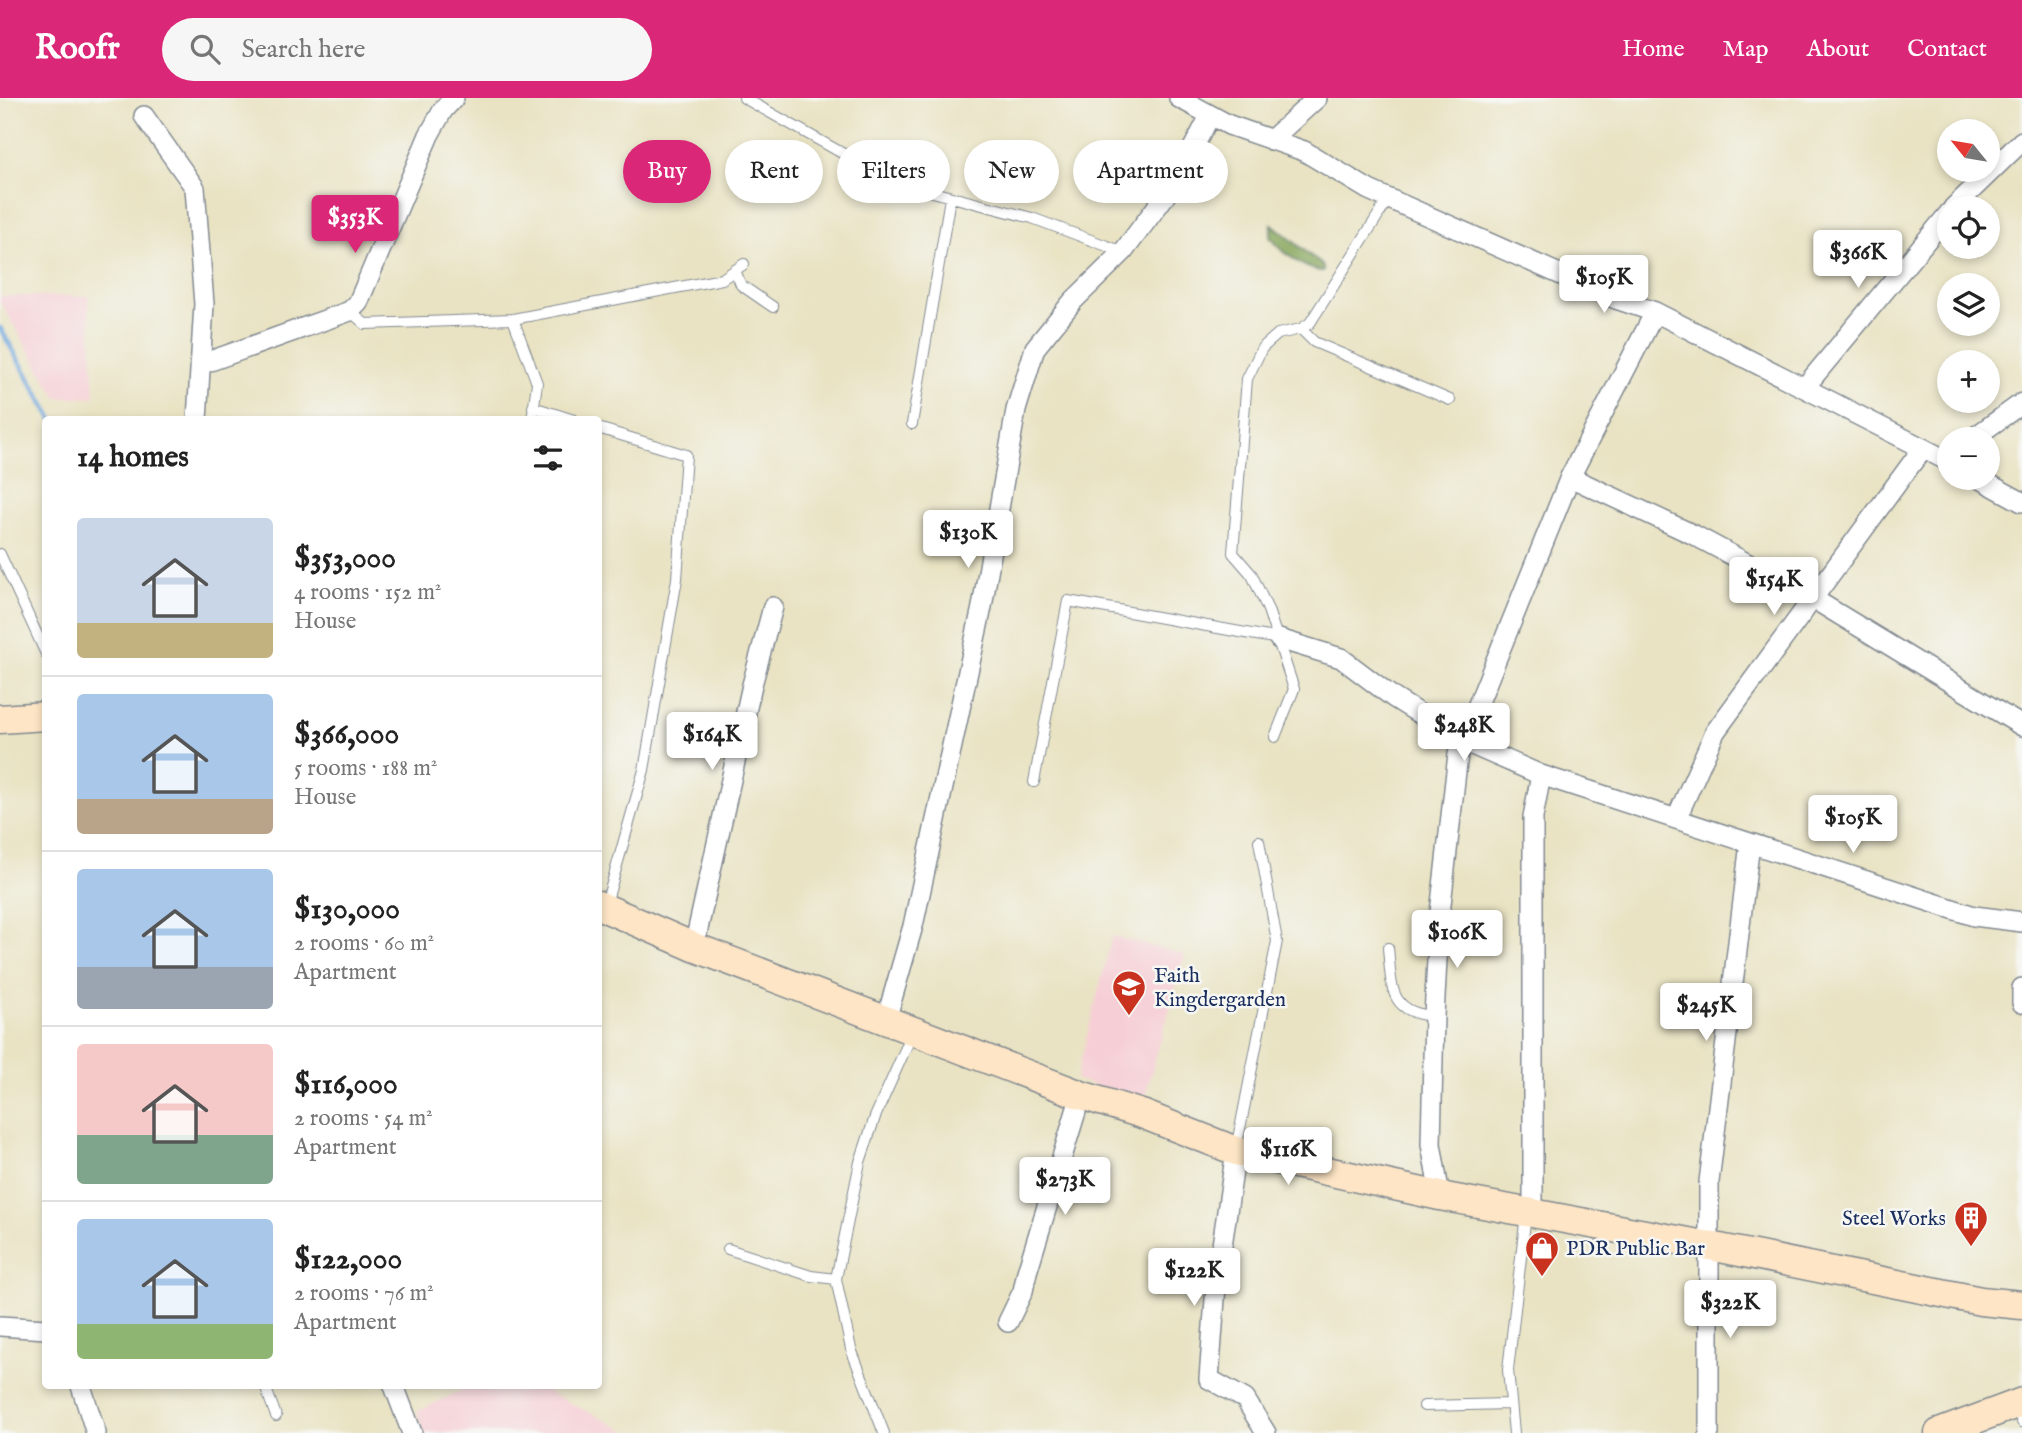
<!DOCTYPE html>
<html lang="en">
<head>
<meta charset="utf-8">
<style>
  body { margin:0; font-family:"IM FELL English",serif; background:#f6f6f6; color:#222; height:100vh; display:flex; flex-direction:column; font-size:26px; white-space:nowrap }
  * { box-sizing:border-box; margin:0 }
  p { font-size:23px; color:#767676 }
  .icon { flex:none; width:38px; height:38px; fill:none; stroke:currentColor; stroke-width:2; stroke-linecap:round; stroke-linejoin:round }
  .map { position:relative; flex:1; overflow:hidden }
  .sheet { position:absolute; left:42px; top:318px; width:560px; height:973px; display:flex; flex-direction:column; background:#fff; border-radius:7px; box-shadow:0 4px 10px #0003 }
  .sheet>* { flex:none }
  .guide { position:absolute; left:623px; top:42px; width:665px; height:63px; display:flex; gap:14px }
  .needle { width:46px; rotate:300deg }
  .fabs { position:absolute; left:1937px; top:21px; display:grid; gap:14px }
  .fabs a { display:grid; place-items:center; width:63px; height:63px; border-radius:50%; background:#fff; box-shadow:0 4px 10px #0003; font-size:35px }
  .price { position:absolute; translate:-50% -60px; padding:0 16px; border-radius:7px; background:#fff; color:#222; font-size:23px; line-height:46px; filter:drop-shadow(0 2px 4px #0008) }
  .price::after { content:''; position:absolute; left:50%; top:42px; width:21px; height:16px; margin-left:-10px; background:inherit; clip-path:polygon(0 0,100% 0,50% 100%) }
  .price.current { background:#db2777; color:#fff }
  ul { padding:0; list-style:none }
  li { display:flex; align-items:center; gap:21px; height:175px; padding:0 35px }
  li+li { border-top:2px solid #e0e0e0 }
  li span { display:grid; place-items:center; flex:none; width:196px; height:140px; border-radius:7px; color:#555 }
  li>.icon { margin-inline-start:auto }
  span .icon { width:84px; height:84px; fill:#fffc; stroke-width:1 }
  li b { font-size:30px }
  h2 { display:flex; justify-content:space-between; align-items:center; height:84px; padding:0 35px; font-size:30px }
  .chip { padding:0 24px; border-radius:32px; background:#fff; box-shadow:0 4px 10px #0003; font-size:24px; line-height:63px }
  .chip.current { background:#db2777; color:#fff }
  header { display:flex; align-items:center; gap:42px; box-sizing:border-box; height:98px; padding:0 35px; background:#db2777; color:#fff }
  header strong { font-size:33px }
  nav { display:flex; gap:38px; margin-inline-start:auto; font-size:24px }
  .search { width:490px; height:63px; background:#f6f6f6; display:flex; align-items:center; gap:18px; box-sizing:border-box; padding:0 24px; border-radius:38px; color:#767676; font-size:26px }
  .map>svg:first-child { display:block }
</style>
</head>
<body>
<header>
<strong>Roofr</strong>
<div class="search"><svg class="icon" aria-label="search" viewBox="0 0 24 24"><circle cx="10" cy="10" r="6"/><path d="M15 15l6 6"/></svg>Search here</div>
<nav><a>Home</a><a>Map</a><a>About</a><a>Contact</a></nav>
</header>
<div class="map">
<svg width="2022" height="1335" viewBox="0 0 2022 1335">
  <rect width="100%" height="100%" fill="#f6f6f2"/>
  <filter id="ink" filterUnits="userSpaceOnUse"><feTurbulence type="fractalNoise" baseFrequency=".0143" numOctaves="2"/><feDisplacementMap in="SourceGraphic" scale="14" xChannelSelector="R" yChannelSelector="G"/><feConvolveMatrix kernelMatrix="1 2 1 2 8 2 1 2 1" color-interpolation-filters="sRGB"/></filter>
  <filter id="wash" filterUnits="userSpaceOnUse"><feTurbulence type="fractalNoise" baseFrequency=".00686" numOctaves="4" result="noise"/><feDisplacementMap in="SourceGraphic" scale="28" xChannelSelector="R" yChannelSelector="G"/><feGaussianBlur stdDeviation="1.57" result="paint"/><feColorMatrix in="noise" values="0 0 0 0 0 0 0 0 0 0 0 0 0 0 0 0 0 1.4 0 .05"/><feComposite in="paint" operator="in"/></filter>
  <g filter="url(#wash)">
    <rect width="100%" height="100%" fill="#e9e3c3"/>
    <path fill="#f6cfd6" d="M0,198H88L95,299L57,300L0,204Z
      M1112,838L1185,857L1143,1005L1076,981Z
      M469,1288H536L631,1335H424L417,1314Z"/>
    <path fill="#84a458" stroke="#506a5b" stroke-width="2" d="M1272,126L1323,168V173C1306,174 1280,152 1270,139Z"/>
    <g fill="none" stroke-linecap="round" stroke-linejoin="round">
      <path stroke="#6fa8df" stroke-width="5" d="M0,230L53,322"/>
    </g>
  </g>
  <g filter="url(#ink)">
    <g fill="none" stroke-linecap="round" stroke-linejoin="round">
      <g stroke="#828990" stroke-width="12">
        <path id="service" d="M744,0L858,64L925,92L1032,120L1123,154
          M735,172L741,187L773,209
          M350,213L365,226L513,221L722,181L744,166
          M513,221L537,285L532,322
          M1301,231L1314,244L1450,302
          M533,309L574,322
          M912,326L950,100
          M598,330L686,357L677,481L644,672L606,806
          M0,456L46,556
          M1275,639L1294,591L1268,512L1252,477L1233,455L1247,281L1262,250L1278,236L1301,231L1310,225L1389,100
          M1034,684L1068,503L1279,541
          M1388,850C1392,888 1388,915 1434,918
          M1236,1051L1277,843L1259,743
          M728,1151L811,1178L836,1181
          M265,1288L276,1318
          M2016,1307L2022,1324
          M1424,1308L1510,1306
          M884,1335L851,1251L836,1181L860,1064L875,1019L912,936
          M1514,1335L1508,1272L1526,1116"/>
      </g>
      <g stroke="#828990" stroke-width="22">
        <path id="minor" d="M1179,0L1229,27L1304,53L1369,92L1616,201L1655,214L1950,364
          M144,18L195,90L204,206L197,322
          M1271,42L1317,0
          M1953,110L2022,43
          M202,266L350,213L358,205L429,37L443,12L454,0
          M1805,289L1950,114
          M1972,341L2022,305
          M1570,379L1694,437L1812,500L2022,628
          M1978,380L2022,404
          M1279,541L1341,560L1394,600L1463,643L1541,677L1974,818L2022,824
          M1677,719L1715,634L1923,350
          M694,849L752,587L773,509
          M2022,890V905
          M886,922L913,828L982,509L1016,312L1035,250L1073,203L1123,154L1174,86L1210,18
          M1236,1053L1216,1188L1209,1281L1245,1301L1266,1335
          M1440,1098L1431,1046L1434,918L1439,824L1458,656L1570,379L1655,214
          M1533,1117V719L1541,677
          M1008,1224L1023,1193L1027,1174L1081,997
          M0,1228L46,1231
          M81,1288L96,1335
          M394,1288L412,1335
          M1709,1335V1084L1750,745"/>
      </g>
      <g stroke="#828990" stroke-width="31">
        <path id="secondary" d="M0,621L46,618
          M598,807L694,849L1081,997L1142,1016L1236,1053L1440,1098L1710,1148L1981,1203L2022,1207
          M1939,1335L2022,1304"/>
      </g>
      <use href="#service" stroke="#fff" stroke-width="10"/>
      <use href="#minor" stroke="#fff" stroke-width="19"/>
      <use href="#secondary" stroke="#fde5c5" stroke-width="28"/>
    </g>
  </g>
  <defs>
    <g id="school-pin" transform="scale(1.75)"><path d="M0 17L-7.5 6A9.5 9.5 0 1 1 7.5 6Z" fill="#c8321e" stroke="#f6f6f2"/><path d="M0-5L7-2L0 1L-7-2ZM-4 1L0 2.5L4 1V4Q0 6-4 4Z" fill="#fff"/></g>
    <g id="building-pin" transform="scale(1.75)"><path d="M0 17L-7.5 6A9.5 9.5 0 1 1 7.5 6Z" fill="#c8321e" stroke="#f6f6f2"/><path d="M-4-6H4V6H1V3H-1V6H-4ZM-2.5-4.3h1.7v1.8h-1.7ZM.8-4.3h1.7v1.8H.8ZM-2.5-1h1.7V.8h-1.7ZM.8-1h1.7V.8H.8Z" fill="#fff"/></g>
    <g id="shop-pin" transform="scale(1.75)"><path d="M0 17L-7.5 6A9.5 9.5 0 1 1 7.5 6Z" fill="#c8321e" stroke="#f6f6f2"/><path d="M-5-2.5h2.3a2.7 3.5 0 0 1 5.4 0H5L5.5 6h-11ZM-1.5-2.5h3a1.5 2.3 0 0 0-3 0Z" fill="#fff"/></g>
  </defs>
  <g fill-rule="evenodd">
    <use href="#school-pin" x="1129" y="889"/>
    <use href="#building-pin" x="1971" y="1120"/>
    <use href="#shop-pin" x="1542" y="1150"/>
  </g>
  <g text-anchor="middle" stroke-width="5" stroke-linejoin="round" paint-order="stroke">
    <g font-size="21" fill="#1b2f5e" stroke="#f6f6f2" text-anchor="start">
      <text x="1154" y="884">Faith<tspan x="1154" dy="24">Kingdergarden</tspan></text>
      <text x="1946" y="1127" text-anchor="end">Steel Works</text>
      <text x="1566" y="1157">PDR Public Bar</text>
    </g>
  </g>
</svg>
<div class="fabs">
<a><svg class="needle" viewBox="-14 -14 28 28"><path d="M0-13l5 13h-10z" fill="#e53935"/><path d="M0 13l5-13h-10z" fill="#767676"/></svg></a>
<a><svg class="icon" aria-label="locate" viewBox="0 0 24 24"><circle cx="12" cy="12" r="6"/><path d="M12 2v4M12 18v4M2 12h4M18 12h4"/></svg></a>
<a><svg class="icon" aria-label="layers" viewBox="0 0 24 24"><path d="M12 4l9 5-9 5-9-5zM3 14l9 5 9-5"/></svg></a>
<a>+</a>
<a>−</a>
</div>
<b class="price current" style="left:355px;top:157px">$353K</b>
<b class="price" style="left:1858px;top:192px">$366K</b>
<b class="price" style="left:1604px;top:217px">$105K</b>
<b class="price" style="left:968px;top:472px">$130K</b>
<b class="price" style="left:1774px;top:519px">$154K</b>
<b class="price" style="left:1464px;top:665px">$248K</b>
<b class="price" style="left:712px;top:674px">$164K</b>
<b class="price" style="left:1853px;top:757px">$105K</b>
<b class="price" style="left:1457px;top:872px">$106K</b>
<b class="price" style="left:1706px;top:945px">$245K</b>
<b class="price" style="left:1288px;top:1089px">$116K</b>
<b class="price" style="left:1065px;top:1119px">$273K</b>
<b class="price" style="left:1194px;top:1210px">$122K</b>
<b class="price" style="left:1730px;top:1242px">$322K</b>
<div class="guide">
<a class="chip current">Buy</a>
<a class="chip">Rent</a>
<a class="chip">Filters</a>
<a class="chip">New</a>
<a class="chip">Apartment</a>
</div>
<section class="sheet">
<h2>14 homes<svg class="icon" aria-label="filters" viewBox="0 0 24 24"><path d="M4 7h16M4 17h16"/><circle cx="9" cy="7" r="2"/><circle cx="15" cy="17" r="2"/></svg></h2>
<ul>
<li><span style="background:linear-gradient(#c9d6e8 75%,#c2b280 0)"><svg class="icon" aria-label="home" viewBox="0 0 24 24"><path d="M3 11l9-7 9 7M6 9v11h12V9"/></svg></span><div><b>$353,000</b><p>4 rooms · 152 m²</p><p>House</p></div></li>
<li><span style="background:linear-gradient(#a9c7e8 75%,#b9a48a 0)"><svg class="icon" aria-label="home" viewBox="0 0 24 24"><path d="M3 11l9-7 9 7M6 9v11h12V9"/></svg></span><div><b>$366,000</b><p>5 rooms · 188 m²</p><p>House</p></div></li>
<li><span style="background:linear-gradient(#a9c7e8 70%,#9aa5b1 0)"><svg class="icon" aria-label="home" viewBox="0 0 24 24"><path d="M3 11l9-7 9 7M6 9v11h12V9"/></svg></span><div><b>$130,000</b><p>2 rooms · 60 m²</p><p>Apartment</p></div></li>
<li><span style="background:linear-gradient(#f6c9c9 65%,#7fa58c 0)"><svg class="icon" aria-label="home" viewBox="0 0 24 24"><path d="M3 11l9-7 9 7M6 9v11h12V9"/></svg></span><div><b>$116,000</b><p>2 rooms · 54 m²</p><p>Apartment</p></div></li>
<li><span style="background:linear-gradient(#a9c7e8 75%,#8fb573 0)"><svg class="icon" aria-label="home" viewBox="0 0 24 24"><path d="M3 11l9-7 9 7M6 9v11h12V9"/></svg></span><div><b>$122,000</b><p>2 rooms · 76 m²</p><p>Apartment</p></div></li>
</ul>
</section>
</div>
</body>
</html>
